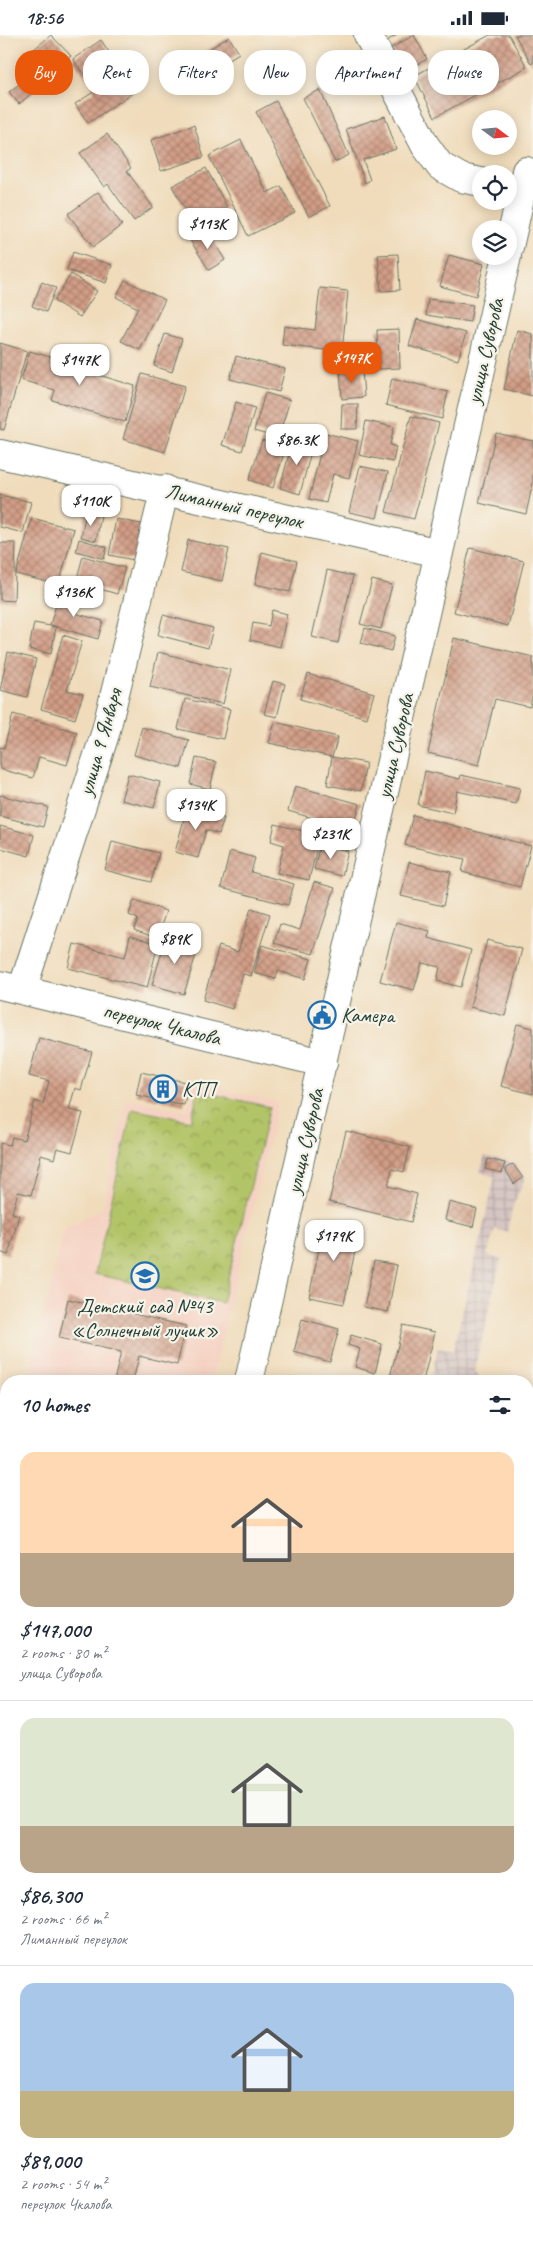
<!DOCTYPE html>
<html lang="en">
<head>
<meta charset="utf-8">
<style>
  body { margin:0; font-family:Caveat,sans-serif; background:#f2f2f3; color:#1f2937; height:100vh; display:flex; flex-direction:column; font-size:19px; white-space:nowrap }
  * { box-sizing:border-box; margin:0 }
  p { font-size:16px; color:#747a83 }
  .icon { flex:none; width:28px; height:28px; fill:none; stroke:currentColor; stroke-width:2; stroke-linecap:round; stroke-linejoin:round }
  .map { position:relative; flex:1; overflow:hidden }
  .details { position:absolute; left:0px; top:1340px; width:534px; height:866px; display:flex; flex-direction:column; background:#fff; border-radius:20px 20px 0 0; box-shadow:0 2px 12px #0003 }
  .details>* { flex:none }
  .guide { position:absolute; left:15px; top:15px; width:504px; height:45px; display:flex; gap:10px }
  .needle { width:32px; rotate:106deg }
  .controls { position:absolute; left:472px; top:75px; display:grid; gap:10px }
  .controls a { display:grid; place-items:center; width:45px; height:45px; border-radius:50%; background:#fff; box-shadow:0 2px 12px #0003; font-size:25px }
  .price { position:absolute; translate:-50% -42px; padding:0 11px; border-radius:10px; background:#fff; color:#222; font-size:16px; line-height:32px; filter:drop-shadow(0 1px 2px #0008) }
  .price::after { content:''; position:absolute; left:50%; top:30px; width:15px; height:11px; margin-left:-8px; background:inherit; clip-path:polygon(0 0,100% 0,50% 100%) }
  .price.current { background:#ea580c; color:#fff }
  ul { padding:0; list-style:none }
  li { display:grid; align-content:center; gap:10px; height:265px; padding:0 20px }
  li+li { border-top:1px solid #e0e1e3 }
  li span { display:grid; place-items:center; height:155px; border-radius:15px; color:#555 }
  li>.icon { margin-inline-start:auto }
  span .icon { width:90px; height:90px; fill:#fffc; stroke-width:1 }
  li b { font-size:21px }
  h2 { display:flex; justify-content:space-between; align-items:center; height:60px; padding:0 20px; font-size:21px }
  .tag { padding:0 18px; border-radius:20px; background:#fff; box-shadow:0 2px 12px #0003; font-size:18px; line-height:45px }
  .tag.current { background:#ea580c; color:#fff }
  .status { display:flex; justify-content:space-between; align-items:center; height:35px; padding:0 25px; background:#fff; direction:ltr }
  .status svg { height:14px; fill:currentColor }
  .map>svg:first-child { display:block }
</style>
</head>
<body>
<div class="status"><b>18:56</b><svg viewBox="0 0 49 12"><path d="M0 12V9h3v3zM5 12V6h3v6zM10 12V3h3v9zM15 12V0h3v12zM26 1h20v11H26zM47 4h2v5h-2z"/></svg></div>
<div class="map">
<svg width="533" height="2206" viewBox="0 0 533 2206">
  <defs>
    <pattern id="industrial-grid" width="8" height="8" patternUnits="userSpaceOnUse" patternTransform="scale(1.25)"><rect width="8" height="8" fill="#d1bfbd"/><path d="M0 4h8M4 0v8" fill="none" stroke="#a99c9a"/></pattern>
    <pattern id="park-crowns" width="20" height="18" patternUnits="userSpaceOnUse" patternTransform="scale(1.25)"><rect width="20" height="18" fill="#b2c467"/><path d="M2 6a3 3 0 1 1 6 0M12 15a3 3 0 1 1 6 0" fill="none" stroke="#90a056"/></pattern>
    <pattern id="building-cross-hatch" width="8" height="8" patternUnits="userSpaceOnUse" patternTransform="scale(1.25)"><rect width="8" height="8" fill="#d29d86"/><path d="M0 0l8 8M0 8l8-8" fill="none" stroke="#aa816e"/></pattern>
  </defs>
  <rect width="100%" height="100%" fill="#f7f3e8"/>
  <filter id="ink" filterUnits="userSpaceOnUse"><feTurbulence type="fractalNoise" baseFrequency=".02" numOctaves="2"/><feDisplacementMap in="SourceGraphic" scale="10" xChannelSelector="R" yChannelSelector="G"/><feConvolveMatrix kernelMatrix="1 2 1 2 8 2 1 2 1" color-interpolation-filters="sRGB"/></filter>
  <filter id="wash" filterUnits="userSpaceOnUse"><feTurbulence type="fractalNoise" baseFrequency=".0096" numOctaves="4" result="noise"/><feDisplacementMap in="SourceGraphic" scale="20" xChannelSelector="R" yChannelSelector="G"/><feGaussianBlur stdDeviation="1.12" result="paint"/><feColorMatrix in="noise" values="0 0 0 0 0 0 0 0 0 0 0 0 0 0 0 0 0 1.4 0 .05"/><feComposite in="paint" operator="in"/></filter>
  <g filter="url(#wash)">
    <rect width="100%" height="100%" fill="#f0dcbb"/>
    <path fill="#f5d2c3" d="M194,1048L278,1067L211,1346H27L65,1193L103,1173L127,1063L187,1076Z"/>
    <path fill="url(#industrial-grid)" d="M485,1121L514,1128L525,1143L513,1171L507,1197L495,1194L487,1220L501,1224L474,1338L479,1340L478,1346H430L438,1313L453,1316L495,1142L480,1137Z"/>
    <path fill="#b2c467" stroke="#68804e" d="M0,2188L6,2190V2200H25L24,2206H0Z"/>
    <path fill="url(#park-crowns)" stroke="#68804e" d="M198,1056L270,1072L222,1268L95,1239L132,1074L191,1086Z"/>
    <g id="blocks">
      <path fill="url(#building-cross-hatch)" d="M51,0L71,21L41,46L22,24Z
        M381,0H397L385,7Z
        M414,0L427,24L405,36L391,13Z
        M490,0H509L527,32L435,82L414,41Z
        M515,0H533V28L531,29Z
        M229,2L239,18L199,43L189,26Z
        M101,5L135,56L88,88L75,69L95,56L73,24Z
        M28,42L38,53L19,69L9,57Z
        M320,55L349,120L335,127L303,63Z
        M276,66L330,171L309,182L256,77Z
        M385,81L396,114L363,125L370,145L365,148L346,94Z
        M194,90L204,122L161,136L151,105Z
        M107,99L131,133L127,136L153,172L134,186L108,149L104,152L80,118Z
        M241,105L267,158L281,151L295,178L248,201L209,121Z
        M206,133L227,172L194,190L172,151Z
        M98,157L122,190L93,212L68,179Z
        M207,195L225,225L209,235L190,205Z
        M73,217L112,230L106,248L67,235Z
        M398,219L400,255L381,256L378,220Z
        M449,220L484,229L476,261L440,251Z
        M71,239L97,256L80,282L54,266Z
        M125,245L165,265L140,315L121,306L138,273L116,262Z
        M42,247L56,253L46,277L32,271Z
        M320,253L348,256L342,317L282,310L284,291L315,295Z
        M428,264L473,270L470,287L426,280Z
        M417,284L466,298L458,325L409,311Z
        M399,294L400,333L378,334L377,295Z
        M517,295L533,299V361L504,354Z
        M165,299L182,304L172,337L154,331Z
        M0,308L27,316L4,395L0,394Z
        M30,316L100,337L99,340L135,351L125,387L52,365L55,355L21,345Z
        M236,321L285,334L279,357L230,344Z
        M362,334L364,362L342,364L340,335Z
        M142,339L185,351L165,417L123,404Z
        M392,343L448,357L442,384L386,370Z
        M265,358L290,365L278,403L254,396Z
        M236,367L255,373L242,416L222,410Z
        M342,369H358L357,394H341Z
        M411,381L439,388L414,484L386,477Z
        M366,386L394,392L390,410L396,412L393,427L359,420Z
        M325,398L358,406L349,443L333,439L326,468L309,464Z
        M496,398L533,406V447L526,479L479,468Z
        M293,404L313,409L300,459L280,453Z
        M262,405L286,412L273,453L249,445Z
        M360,431L388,437L377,483L349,477Z
        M0,460L31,467L23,498L0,492Z
        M86,477L101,481L96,506L81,502Z
        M32,483L74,494L59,550L16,539Z
        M116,484L146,490L139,526L109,520Z
        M79,504L107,512L104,524L76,516Z
        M188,505L229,514L222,546L181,537Z
        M0,508H16L14,566L0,565Z
        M470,513L524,526L508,591L454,577Z
        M262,517L297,526L290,557L255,549Z
        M83,521L125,533L117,559L76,547Z
        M327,535L353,541L338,608L312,602Z
        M372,545L392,550L381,594L360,589Z
        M60,556L76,560L71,577L103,586L98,604L50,590Z
        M272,575L287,579L280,612L250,605L253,588L269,591Z
        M163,580L213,593L208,613L158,600Z
        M34,588L56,592L51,619L29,614Z
        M365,593L395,601L391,616L361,608Z
        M63,600L82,606L67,655L83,659L75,684L41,674Z
        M454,603L533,622V658L530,672L495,664L479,730L428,718Z
        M8,617L36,624L27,662L0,655Z
        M158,617L231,635L223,669L150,652Z
        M308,639L374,658L367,683L300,664Z
        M273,646L285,649L277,682L264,679Z
        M185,664L230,674L223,704L178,694Z
        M13,679L77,697L67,730L39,722L33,743L0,734V712L4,713Z
        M275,687L338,702L332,722L269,708Z
        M142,692L189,705L181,733L134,720Z
        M332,722L366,728L361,756L327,750Z
        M196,723L216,727L210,754L190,749Z
        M425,736L460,744L461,740L520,753L516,769L457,756L453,778L418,770Z
        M128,739L160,747L154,773L121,765Z
        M295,751L360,769L348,810L321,802L326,787L288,776Z
        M0,760L48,772L43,792L0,781Z
        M187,773L224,783L219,799L206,795L198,823L175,817Z
        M413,780L531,811L520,852L462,837L465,824L405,810Z
        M275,789L320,800L309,845L277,838L284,810L271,806Z
        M0,791L34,800L29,821L0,813Z
        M112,806L159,818L151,847L105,835Z
        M320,809L348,816L342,841L314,834Z
        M230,816L255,823L251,837L294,849L288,870L221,853Z
        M409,827L451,837L443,871L401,861Z
        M314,847L335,853L313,919L274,908L280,889L300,895Z
        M134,865L166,876L157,903L134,895L138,884L129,880Z
        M251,873L270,879L251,941L243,939L232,974L203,965L219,911L238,917Z
        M396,887L430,896L428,903L471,915L461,952L437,946L440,932L422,928L414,955L380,946Z
        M167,900L199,910L184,959L152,950Z
        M130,901L158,909L147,953L68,933L74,909L125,922Z
        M487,905L522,914L505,981L470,972Z
        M262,910L311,924L305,944L278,936L276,944L254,938Z
        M517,989L533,993V1059L501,1051Z
        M39,1003L92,1017L81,1055L75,1053L69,1075L83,1078L72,1117L57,1113L54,1124L41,1120L31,1160L18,1157L12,1178L19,1180L8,1220L0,1217V1108L10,1110L12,1102L24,1105L35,1066L43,1069L49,1046L29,1041Z
        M141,1037L189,1048L184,1070L136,1060Z
        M346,1096L410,1112L404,1137L392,1134L388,1151L417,1159L411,1187L329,1167Z
        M488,1124L505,1128L502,1138L485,1134Z
        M513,1129L523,1143L514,1149L505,1134Z
        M449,1167L477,1174L473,1192L445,1185Z
        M325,1185L360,1192L344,1269L309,1262Z
        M374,1226L397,1230L388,1277L364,1272Z
        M68,1264L186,1291L177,1330L139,1321L133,1346H114L121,1317L59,1303Z
        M302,1284L339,1294L330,1327L294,1317Z
        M403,1290L435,1297L423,1346H389Z
        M351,1300L382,1309L375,1338L355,1332L360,1314L348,1310Z
        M528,1375L533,1377V1430L528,1451Z
        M0,1693L6,1694V1731L0,1729Z
        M528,1775L533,1776V1825L528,1823Z
        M528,1923L533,1924V1969L528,1968Z
        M0,2113L6,2114V2171L0,2170Z
        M150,2200H204L203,2206H148Z
        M349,2200H499L498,2206H389Z"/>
    </g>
  </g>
  <g filter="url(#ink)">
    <use href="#blocks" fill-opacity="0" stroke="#687563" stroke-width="1"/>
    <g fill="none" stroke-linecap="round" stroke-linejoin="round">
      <g stroke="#687563" stroke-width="30">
        <path id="minor" d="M368,0L425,110L440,131L461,143L481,147
          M509,212L526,136
          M0,419L439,518
          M0,950L323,1028
          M22,955L105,699L165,454
          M249,1346L507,221
          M0,1795L6,1797
          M62,2206L63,2200"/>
      </g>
      <use href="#minor" stroke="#fff" stroke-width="28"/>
    </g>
  </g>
  <defs>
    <g id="civic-ring" transform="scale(1.4375)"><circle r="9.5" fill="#f7f3e8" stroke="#1f6fb2" stroke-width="1.5"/><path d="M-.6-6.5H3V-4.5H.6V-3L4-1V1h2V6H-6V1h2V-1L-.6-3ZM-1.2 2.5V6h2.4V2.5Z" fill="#1f6fb2"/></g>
    <g id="building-ring" transform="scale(1.4375)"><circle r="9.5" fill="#f7f3e8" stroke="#1f6fb2" stroke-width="1.5"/><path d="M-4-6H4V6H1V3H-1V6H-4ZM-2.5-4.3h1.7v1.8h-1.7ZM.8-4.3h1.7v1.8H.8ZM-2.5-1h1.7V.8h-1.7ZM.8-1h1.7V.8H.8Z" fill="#1f6fb2"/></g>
    <g id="school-ring" transform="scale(1.4375)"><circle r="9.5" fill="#f7f3e8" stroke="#1f6fb2" stroke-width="1.5"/><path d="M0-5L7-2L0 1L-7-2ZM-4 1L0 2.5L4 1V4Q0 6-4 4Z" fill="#1f6fb2"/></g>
  </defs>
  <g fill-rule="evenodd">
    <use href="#civic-ring" x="322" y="980"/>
    <use href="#building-ring" x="163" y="1054"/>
    <use href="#school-ring" x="145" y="1241"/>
  </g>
  <g text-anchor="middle" stroke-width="4.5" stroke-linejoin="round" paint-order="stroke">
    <g font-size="21" fill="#1f3d34" stroke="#f7f3e8">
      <text transform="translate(485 316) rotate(-77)" y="7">улица Суворова</text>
      <text transform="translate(234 471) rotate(13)" y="7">Лиманный переулок</text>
      <text transform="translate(100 707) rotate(-74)" y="7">улица 9 Января</text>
      <text transform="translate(395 711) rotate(-77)" y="7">улица Суворова</text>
      <text transform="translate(162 989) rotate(14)" y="7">переулок Чкалова</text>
      <text transform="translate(305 1106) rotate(-77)" y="7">улица Суворова</text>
    </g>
    <g font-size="21" fill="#1f3d34" stroke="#f7f3e8" text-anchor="start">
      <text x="341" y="987">Камера</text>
      <text x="182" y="1061">КТП</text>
      <text x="145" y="1278" text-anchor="middle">Детский сад №43<tspan x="145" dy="24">«Солнечный лучик»</tspan></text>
    </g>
  </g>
</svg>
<div class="controls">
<a><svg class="needle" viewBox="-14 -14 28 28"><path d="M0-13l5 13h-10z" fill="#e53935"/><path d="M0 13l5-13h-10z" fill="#747a83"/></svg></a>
<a><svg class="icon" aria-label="locate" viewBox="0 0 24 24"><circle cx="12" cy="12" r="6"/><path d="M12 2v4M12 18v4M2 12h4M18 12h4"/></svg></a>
<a><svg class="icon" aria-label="layers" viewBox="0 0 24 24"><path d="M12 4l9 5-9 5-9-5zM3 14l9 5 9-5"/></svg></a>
</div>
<b class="price" style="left:208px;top:215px">$113K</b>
<b class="price current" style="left:352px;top:349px">$147K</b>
<b class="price" style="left:80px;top:351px">$147K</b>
<b class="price" style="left:297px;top:431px">$86.3K</b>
<b class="price" style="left:91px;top:492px">$110K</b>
<b class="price" style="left:74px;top:583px">$136K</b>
<b class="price" style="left:196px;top:796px">$134K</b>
<b class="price" style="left:331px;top:825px">$231K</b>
<b class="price" style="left:175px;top:930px">$89K</b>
<b class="price" style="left:334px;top:1227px">$179K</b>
<div class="guide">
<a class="tag current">Buy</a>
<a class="tag">Rent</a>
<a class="tag">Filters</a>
<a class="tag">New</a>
<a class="tag">Apartment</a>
<a class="tag">House</a>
</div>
<section class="details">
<h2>10 homes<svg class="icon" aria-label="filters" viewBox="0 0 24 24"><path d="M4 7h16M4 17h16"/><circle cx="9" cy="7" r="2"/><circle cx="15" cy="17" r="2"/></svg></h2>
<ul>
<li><span style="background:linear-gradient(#ffd9b3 65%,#b9a48a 0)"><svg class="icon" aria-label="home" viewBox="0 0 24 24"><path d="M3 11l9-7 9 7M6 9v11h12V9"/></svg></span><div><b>$147,000</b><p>2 rooms · 80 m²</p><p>улица Суворова</p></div></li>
<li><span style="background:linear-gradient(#dfe7d0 70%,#b9a48a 0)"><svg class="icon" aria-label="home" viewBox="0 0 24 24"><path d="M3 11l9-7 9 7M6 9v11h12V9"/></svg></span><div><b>$86,300</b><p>2 rooms · 66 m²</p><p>Лиманный переулок</p></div></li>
<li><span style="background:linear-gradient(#a9c7e8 70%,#c2b280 0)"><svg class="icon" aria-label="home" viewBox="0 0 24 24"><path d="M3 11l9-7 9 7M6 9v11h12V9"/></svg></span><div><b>$89,000</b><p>2 rooms · 54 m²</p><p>переулок Чкалова</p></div></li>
</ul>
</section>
</div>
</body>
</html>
